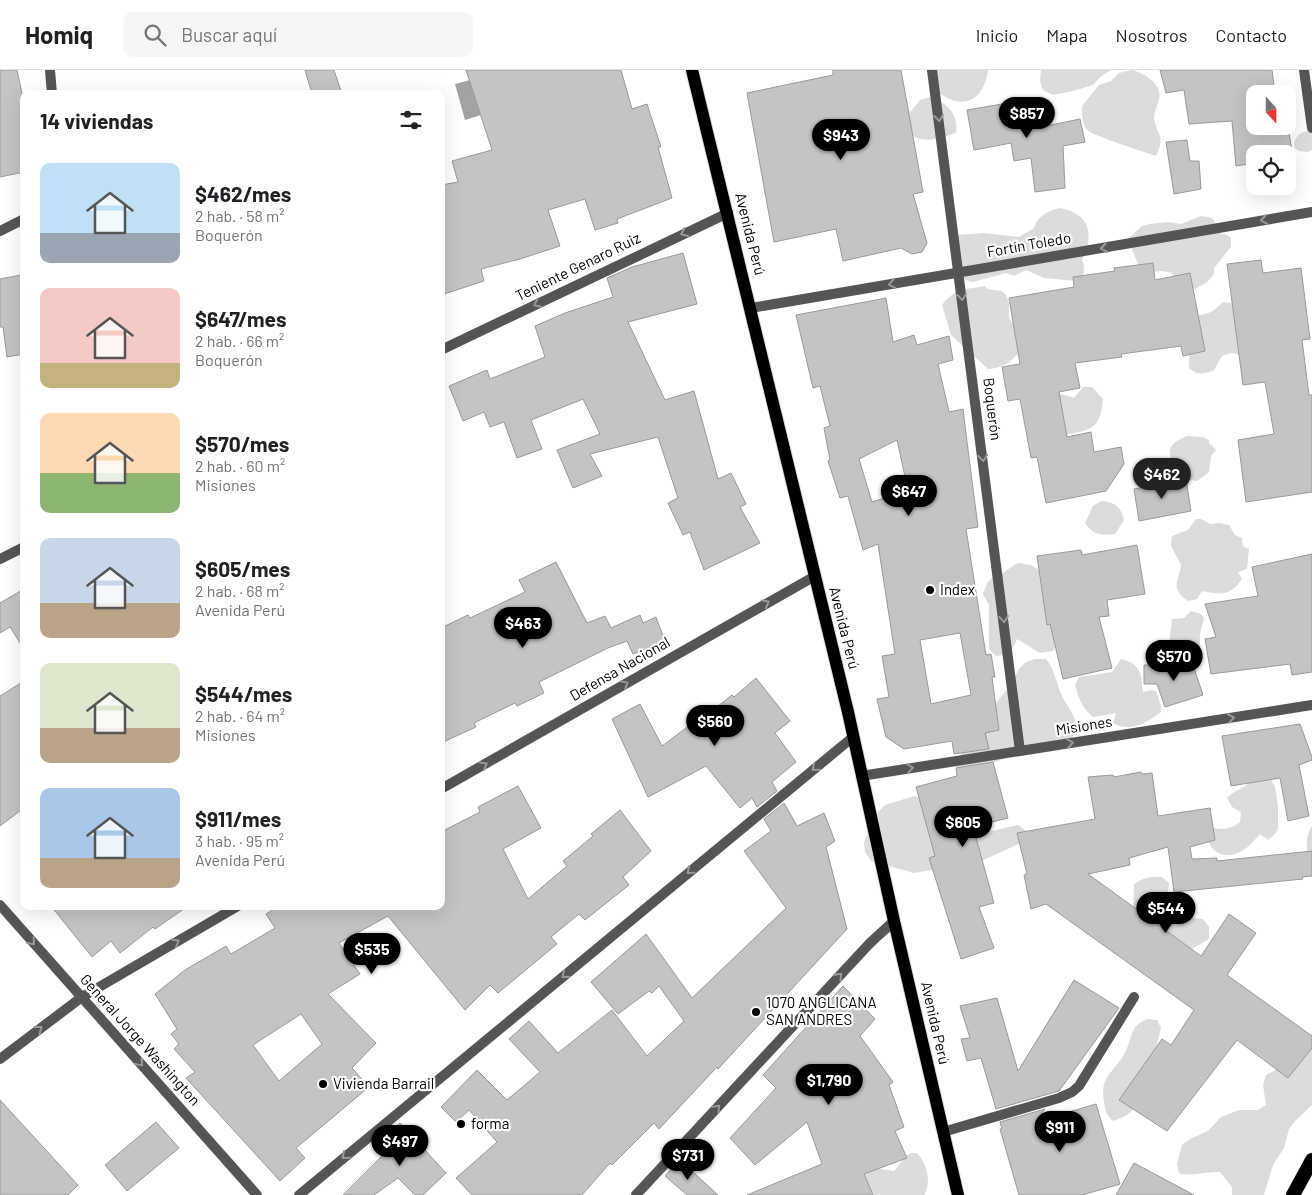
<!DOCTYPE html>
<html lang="es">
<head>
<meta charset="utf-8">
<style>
  body { margin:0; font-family:Barlow,sans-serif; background:#f6f6f6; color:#202124; height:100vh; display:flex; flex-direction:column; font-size:19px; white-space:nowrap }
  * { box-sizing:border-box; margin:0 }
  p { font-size:16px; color:#757577 }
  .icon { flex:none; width:28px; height:28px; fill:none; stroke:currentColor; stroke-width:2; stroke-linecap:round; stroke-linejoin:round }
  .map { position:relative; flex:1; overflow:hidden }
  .drawer { position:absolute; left:20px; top:20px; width:425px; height:820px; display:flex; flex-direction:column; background:#fff; border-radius:10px; box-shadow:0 5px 20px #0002 }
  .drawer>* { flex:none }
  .needle { width:32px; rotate:159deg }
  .controls { position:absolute; left:1246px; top:15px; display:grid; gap:10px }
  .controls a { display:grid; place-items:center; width:50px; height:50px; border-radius:10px; background:#fff; box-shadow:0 5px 20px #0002; font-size:25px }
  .price { position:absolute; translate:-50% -42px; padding:0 11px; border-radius:18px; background:#000; color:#fff; font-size:16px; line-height:32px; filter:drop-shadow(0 1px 2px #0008) }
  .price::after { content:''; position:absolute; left:50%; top:30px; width:15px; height:11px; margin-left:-8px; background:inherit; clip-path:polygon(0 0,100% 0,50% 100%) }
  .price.current { background:#222; color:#fff }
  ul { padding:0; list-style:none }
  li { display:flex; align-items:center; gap:15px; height:125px; padding:0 20px }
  li span { display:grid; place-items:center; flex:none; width:140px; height:100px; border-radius:10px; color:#555 }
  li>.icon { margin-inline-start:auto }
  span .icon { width:60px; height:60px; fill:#fffc; stroke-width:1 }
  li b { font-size:21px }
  h2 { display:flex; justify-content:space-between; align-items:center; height:60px; padding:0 20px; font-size:21px }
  header { display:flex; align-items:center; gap:30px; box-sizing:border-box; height:70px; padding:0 25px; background:#fff; border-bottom:1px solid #e0e0e0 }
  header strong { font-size:24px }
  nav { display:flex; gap:28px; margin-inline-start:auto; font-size:18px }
  .search { width:350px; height:45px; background:#f6f6f6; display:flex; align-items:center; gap:12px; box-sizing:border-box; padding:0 18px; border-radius:10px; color:#757577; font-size:19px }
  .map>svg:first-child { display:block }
</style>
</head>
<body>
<header>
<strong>Homiq</strong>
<div class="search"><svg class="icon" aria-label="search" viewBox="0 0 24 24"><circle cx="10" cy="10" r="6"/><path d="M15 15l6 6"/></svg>Buscar aquí</div>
<nav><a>Inicio</a><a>Mapa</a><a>Nosotros</a><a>Contacto</a></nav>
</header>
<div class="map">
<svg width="1312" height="1125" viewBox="0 0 1312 1125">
  <rect width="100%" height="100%" fill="#fff"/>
  <path fill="#dcdcdc" d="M934,0H988C984,30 964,41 939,23Z
    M1041,0H1111L1100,7L1093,15L1073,21L1053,25L1043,20L1040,11Z
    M1132,0C1144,3 1163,14 1159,29C1158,35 1154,42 1154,48C1157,67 1166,64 1156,86C1145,82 1090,65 1086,59C1082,52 1082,44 1082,36L1099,15L1111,11L1119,3Z
    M930,27C947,33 959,44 956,63C942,67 925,75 912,65L907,46L920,30Z
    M1312,27V80L1308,82L1299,81L1295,78L1294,73C1296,66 1300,62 1308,61L1305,41Z
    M1059,138C1090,143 1095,164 1082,190L1084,196L1083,205L1076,211L1044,208L1026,200L1014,206L1006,203L973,212C954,209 952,187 949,172L955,165L984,163L1019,167L1034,158C1037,146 1048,141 1059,138Z
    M1201,146C1218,148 1213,151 1219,163L1227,165L1231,168V177L1214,198V204L1207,212L1195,219L1175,211L1172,203L1162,201L1151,202L1139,197L1128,169L1142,156L1150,154L1167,152L1181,154Z
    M985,216L987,219L1002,221L1006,225L1009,233V248L1018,261L1021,280C1012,292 1003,298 988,299L951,265L942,235C956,217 965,220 985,216Z
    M1223,232L1238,234L1248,286L1231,283L1222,286L1214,300C1205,304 1197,306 1189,298L1191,246C1207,245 1212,243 1223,232Z
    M1083,317H1092L1103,329C1100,360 1091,360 1064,365L1053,331L1061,324L1074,328Z
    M1187,366L1203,367L1209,370V373L1216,380L1211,386L1209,402L1197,411L1179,408C1175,404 1173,399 1172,394C1166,376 1172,373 1187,366Z
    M1101,431C1115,432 1121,437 1124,450L1115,464C1101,466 1093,465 1085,453L1093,436Z
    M1196,449H1201L1210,454L1219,453L1229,455L1235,465L1242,468L1243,476L1249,479L1247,499L1238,502L1242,509C1230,526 1222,525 1202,521L1197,529L1188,531C1169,517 1179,512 1181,495L1171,476L1172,466L1188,460Z
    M1018,493L1031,495L1039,500L1049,554L1058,560L1055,577L1053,581L1040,583L1017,569C1013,580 1008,585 996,586L989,579V535L983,524L987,513L992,508C1001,507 1009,497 1018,493Z
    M1191,541L1201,544L1204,548L1200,564V582L1198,588L1182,589L1168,584L1172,549L1184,548Z
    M1035,589H1046C1055,600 1056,613 1062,626C1066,635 1075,644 1076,655C1076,662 1073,667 1069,673C1053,676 1035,678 1019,683C996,690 982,702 956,700L957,690L996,633L1009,617L1019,599L1026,592Z
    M1121,589C1141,594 1141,603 1143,622L1152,620L1156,621L1161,636V642C1146,653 1131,663 1113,653L1116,643L1093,647C1082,638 1079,629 1075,615L1079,607L1112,602Z
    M1266,699L1275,717L1278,737V759L1276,763L1268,770L1260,764C1255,769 1251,775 1245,779C1228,791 1209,785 1206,763L1214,758C1225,760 1231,759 1240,752L1241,742L1232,737L1227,728L1234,722L1244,717Z
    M914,726L923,728L978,760L988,762L1018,755L1026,761L1025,771L971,796L959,795L914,803L871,791L865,782L864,772L878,742L885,735Z
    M1312,756V787L1308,785C1306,775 1306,765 1312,756Z
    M1152,807H1162L1169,813C1168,828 1162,837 1174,850L1194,848L1203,849L1209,857V869L1192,879L1174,886L1133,843L1134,814L1143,809Z
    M1148,949L1157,950L1161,958C1158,973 1141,1031 1133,1040C1127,1046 1121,1048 1113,1051C1106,1045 1105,1040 1104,1031C1099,1007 1115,1001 1125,983C1133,967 1129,956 1148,949Z
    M1312,963V1035L1295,1051L1289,1059L1284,1078L1273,1095L1264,1125H1232V1117L1220,1102C1205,1101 1193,1107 1179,1103L1177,1094L1182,1075L1190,1069L1208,1061L1221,1047L1239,1040H1258L1266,1035L1263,1015L1266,1005L1291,992Z
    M911,1083H917C927,1093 932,1113 924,1125H804L849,1114L873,1098L894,1101L906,1086Z"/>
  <path fill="#a3a3a3" d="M470,10L481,45L465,50L455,14Z"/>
  <path fill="#c4c4c4" stroke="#999" fill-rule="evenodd" d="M0,0H17L24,33V102L0,107Z
    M305,0H334L342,24H312Z
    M466,0H621L632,39L647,34L661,77H658L672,128L617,149L618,153L595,160L585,129L548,140L560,176L520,189L481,199L484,211L441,225V115L458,112L452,91L492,80Z
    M833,0H901L923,122L913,124L927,173L922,182L912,184L901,178L843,191L836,159L774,172L747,23L833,5Z
    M1160,0H1272L1275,24H1255V56H1288L1293,87L1288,88V84H1255V93L1236,96L1232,51L1189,54L1184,20L1166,23Z
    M1031,29L1036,58L1080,49L1085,72L1063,76L1065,118L1035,122L1031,88L1014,91L1011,73L974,80L967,40Z
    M1187,70L1190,91H1199L1201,119L1174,124L1166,72Z
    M683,183L697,234L628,252L665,330L694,321L718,409L731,403L746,434L740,437L760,473L704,500L690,462L683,465L668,433L678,428L658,367L590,384L602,406L573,418L557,380L600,364L583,329L531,350L542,379L517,388L504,352L490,357L484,342L463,351L449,316L487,300L490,309L545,287L535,256L565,243L613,227L607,208L632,197Z
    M1261,190L1263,203L1301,198L1310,269L1302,270L1309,325H1312V422L1246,432L1238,370L1274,364L1265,312L1243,315L1227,194Z
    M1153,193L1155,210L1190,203L1205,281L1183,286L1181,276L1121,284L1122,287L1075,293L1080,318L1059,322L1067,367L1091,362L1094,382L1121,377L1124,394L1106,421L1046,433L1037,387L1031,388L1020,329L1008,331L1002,297L1020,294L1009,228L1074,217L1073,207L1115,201L1114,198Z
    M21,205L24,221V284L7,287L3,257H0V209Z
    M886,228L893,272L914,265L917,275L949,266L953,290L938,294L949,342L963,339L967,372L978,457L966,459L986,585L991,584L995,607H992L999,660L985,663L989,679L954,684L952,671L904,679L886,667L877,629L889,627L882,586L895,584L878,474L863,480L848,426L840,428L828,391L830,390L824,358L830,356L820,316L813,318L796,245ZM897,370L908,420L872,432L859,389ZM960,563L971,625L931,634L920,570Z
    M1186,409L1191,441L1139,451L1134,419Z
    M1137,475L1145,524L1107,530L1109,546L1099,547L1112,598L1063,609L1050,554L1047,555L1037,486L1081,480L1082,485Z
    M1312,484V602L1292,605L1290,594L1211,604L1205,569L1216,567L1205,534L1258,526L1252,497Z
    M556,492L587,553L605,546L611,558L640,545L643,553L656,547L665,571L633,584L627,571L608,578L539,612L544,623L517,636L515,633L474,653L476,657L441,673V558L468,545L470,548L525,522L519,510Z
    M24,519V579L10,557L0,563V533Z
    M1144,595H1193L1203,625L1165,637L1157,614H1144Z
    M756,608L790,651L775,663L796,692L772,712L777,721L757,737L752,728L740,738L706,696L648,727L612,649L640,634L662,676L707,642L708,644L732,625L734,627Z
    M24,611V738L0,756V626Z
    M1300,654L1312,687V690L1299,695L1309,746L1288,751L1280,708L1231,716L1222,666Z
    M993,692L1008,748L973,757L994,833L979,837L994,878L961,889L929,788L935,786L916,717L957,706L956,698Z
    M1141,702L1142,704L1152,703L1158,746L1210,738L1215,770L1190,777L1192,789L1217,788V791L1312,781V806L1302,807L1303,809L1174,822L1168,777L1129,788L1130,795L1088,804L1201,886L1229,844L1256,863L1227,905L1312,966V978L1288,1008L1237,970L1167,1061L1119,1030L1162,969L1171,975L1194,940L1046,834L1031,839L1024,805L1027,804L1017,763L1095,749L1088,707L1113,705L1114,707Z
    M518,716L541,758L503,779L528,829L567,796L563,791L593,766L591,764L620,740L651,781L623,807L629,815L585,850L579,844L551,867L557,874L498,923L490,915L465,940L388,846L339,873L360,904L328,924L376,973L352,998L369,1017L296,1078L305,1088L280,1111L186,1008L195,1002L174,979L179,974L171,964L177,959L155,924L185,900L226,876L231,884L275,858L266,844L279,836H441V762L480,742L478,737ZM301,944L322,974L279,1011L253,975Z
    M784,733L797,756L824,743L835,771L826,777L847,859L718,999L717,997L659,1059L654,1053L612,1095L610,1093L582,1125H472L456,1108L497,1072L469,1040L456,1052L441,1037L477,1000L507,1030L540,1002L509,969L529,951L558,983L612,940L647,986L684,951L659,916L652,923L649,921L618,944L591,912L646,864L692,928L786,838L744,781L771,761L764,749Z
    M51,836H188L155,859L153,857L120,883L111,871L92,887Z
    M1074,910L1119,938L1059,1021L996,1039L981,988L967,991L961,969L970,968L960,936L997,928L1018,1001Z
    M843,916L875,949L860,966L893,1012L889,1015L904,1057L895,1061L907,1088L864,1104L873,1125H747L822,1094L807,1052L755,1095L730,1068L776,1018L763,1005Z
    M0,1030L78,1115L68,1125H0Z
    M1096,1034L1120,1114L1082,1125H1019L1000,1059H1002L1000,1052L1045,1039L1035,1052Z
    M156,1052L179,1078L127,1121L105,1095Z
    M400,1053L446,1103L423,1125H415L398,1108L374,1125H343L387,1081L378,1073Z
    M680,1090L718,1125H687L665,1106Z
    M1134,1093L1194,1125H1116Z"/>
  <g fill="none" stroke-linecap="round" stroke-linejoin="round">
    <g stroke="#dbdbdb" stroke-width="14">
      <path id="primary" d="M692,0L848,642L894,851L958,1125"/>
    </g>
    <g stroke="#dbdbdb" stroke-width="15">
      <path id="trunk" d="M1293,1125L1312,1090"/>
    </g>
    <path stroke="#555" stroke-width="10" d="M943,1062L1059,1028L1072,1022L1079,1016L1134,927"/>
    <path stroke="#555" stroke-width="10" d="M50,0L52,24
      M932,0L1020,681
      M1304,0L1312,58
      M0,161L24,149
      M751,238L1312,142
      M441,280L728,143
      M0,489L24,477
      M861,706L1312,635
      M441,719L815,506
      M0,835L257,1125
      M0,989L82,927L238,836
      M636,1125L870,873L894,851"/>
    <path stroke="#555" stroke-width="10" d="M299,1125L853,667"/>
    <use href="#primary" stroke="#000" stroke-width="12"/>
    <use href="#trunk" stroke="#000" stroke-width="14"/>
  </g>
  <defs><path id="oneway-chevron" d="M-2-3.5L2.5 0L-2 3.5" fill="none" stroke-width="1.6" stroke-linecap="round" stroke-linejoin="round" transform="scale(1.25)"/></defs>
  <g stroke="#999">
    <use href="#oneway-chevron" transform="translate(939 48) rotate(83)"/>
    <use href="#oneway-chevron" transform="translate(1264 150) rotate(170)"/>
    <use href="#oneway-chevron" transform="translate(684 163) rotate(155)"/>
    <use href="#oneway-chevron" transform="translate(1104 178) rotate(170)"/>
    <use href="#oneway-chevron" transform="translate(892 214) rotate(170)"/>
    <use href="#oneway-chevron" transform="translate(962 227) rotate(83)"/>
    <use href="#oneway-chevron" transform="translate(537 234) rotate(154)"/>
    <use href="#oneway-chevron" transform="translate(983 388) rotate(83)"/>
    <use href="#oneway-chevron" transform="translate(766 533) rotate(-30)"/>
    <use href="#oneway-chevron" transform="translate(1004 549) rotate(83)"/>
    <use href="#oneway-chevron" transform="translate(625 614) rotate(-30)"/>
    <use href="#oneway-chevron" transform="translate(1231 648) rotate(-9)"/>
    <use href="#oneway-chevron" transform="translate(1070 673) rotate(-9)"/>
    <use href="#oneway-chevron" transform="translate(484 695) rotate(-30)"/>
    <use href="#oneway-chevron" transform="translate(815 698) rotate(140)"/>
    <use href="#oneway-chevron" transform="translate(910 698) rotate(-9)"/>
    <use href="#oneway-chevron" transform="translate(690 801) rotate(140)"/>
    <use href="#oneway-chevron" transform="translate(32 872) rotate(48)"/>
    <use href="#oneway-chevron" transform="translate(176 872) rotate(-30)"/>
    <use href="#oneway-chevron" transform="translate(565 905) rotate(140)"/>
    <use href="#oneway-chevron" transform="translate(839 906) rotate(-47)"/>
    <use href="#oneway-chevron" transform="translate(39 959) rotate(-37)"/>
    <use href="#oneway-chevron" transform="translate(140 993) rotate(49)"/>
    <use href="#oneway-chevron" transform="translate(717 1038) rotate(-47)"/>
    <use href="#oneway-chevron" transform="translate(345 1086) rotate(140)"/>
  </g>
  <g fill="#000" stroke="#fff" stroke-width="2">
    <circle cx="930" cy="520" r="5"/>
    <circle cx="756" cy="942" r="5"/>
    <circle cx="323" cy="1014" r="5"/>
    <circle cx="461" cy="1054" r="5"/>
  </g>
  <g text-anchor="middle" stroke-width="4.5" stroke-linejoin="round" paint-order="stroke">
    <g font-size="15" fill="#000" stroke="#fff">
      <text transform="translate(750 164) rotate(76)" y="5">Avenida Perú</text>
      <text transform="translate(1029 175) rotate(-10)" y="5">Fortín Toledo</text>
      <text transform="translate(578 197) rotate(-26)" y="5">Teniente Genaro Ruiz</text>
      <text transform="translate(992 339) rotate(83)" y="5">Boquerón</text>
      <text transform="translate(844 558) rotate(76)" y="5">Avenida Perú</text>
      <text transform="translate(620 599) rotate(-30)" y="5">Defensa Nacional</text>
      <text transform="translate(1084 656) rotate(-9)" y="5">Misiones</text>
      <text transform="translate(935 953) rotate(77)" y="5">Avenida Perú</text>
      <text transform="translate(140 970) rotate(48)" y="5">General Jorge Washington</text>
    </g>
    <g font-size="15" fill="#000" stroke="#fff" text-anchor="start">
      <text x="940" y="525">Index</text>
      <text x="766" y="938">1070 ANGLICANA<tspan x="766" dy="17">SAN ANDRES</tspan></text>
      <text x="333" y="1019">Vivienda Barrail</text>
      <text x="471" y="1059">forma</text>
    </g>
  </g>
</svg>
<div class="controls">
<a><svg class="needle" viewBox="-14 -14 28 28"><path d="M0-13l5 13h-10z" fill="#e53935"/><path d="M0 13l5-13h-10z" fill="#757577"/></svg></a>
<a><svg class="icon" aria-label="locate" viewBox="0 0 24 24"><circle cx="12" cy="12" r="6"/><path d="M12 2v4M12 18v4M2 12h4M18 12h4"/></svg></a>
</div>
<b class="price" style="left:1027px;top:69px">$857</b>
<b class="price" style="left:841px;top:91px">$943</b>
<b class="price current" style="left:1162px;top:430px">$462</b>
<b class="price" style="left:909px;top:447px">$647</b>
<b class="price" style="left:523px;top:579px">$463</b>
<b class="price" style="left:1174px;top:612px">$570</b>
<b class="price" style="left:715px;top:677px">$560</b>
<b class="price" style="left:963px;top:778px">$605</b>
<b class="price" style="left:1166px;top:864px">$544</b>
<b class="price" style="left:372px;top:905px">$535</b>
<b class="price" style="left:829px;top:1036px">$1,790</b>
<b class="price" style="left:1060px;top:1083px">$911</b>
<b class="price" style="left:400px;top:1097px">$497</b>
<b class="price" style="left:688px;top:1111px">$731</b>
<section class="drawer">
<h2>14 viviendas<svg class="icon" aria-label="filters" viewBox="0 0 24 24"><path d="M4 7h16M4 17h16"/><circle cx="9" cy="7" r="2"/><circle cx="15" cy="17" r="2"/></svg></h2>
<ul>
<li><span style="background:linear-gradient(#bfe0f5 70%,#9aa5b1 0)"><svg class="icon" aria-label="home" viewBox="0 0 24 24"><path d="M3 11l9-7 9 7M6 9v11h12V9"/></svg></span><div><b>$462/mes</b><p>2 hab. · 58 m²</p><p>Boquerón</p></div></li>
<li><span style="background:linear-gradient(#f6c9c9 75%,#c2b280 0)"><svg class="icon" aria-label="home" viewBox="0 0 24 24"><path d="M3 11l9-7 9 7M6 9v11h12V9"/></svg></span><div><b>$647/mes</b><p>2 hab. · 66 m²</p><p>Boquerón</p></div></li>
<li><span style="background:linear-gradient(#ffd9b3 60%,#8fb573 0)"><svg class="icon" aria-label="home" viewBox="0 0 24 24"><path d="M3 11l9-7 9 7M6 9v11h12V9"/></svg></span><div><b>$570/mes</b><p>2 hab. · 60 m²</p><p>Misiones</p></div></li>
<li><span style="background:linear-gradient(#c9d6e8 65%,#b9a48a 0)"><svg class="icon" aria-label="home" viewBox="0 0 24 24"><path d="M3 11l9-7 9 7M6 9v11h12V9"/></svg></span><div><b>$605/mes</b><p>2 hab. · 68 m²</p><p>Avenida Perú</p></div></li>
<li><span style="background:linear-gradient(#dfe7d0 65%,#b9a48a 0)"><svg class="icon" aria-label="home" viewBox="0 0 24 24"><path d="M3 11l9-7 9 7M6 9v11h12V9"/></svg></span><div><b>$544/mes</b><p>2 hab. · 64 m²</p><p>Misiones</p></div></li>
<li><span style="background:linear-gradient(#a9c7e8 70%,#b9a48a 0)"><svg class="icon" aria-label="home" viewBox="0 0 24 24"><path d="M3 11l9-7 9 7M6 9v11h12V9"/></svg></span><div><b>$911/mes</b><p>3 hab. · 95 m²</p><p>Avenida Perú</p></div></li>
</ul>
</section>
</div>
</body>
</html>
